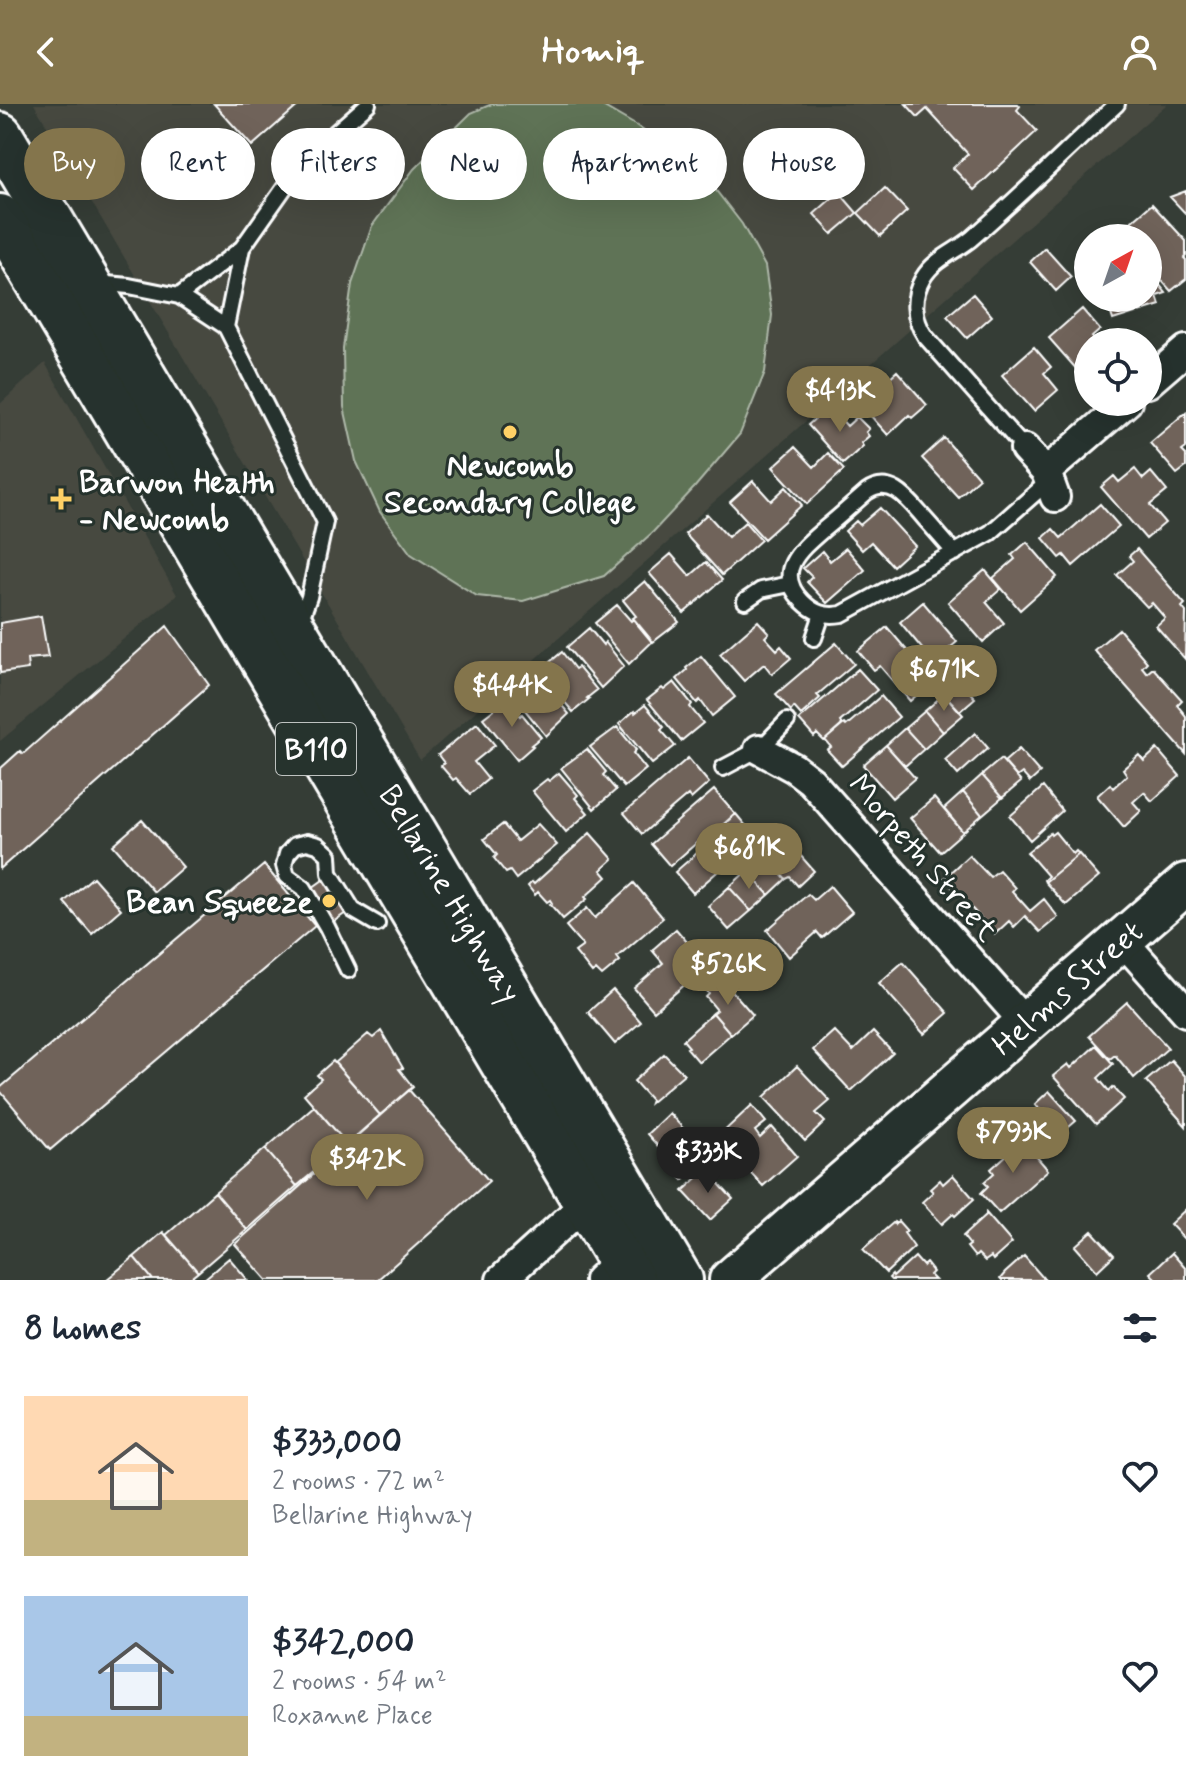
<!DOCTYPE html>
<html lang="en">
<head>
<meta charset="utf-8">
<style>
  body { margin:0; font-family:Mynerve,sans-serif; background:#f2f2f3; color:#1f2937; height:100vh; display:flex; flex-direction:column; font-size:30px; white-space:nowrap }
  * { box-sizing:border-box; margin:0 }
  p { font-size:26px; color:#747a83 }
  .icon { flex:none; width:44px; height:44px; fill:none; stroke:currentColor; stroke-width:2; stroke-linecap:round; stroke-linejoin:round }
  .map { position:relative; height:1176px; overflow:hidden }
  .sheet { display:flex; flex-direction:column; background:#fff; flex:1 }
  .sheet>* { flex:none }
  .guide { position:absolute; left:24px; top:24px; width:1138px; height:72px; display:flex; gap:16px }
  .needle { width:52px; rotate:40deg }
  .fabs { position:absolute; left:1074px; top:120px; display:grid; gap:16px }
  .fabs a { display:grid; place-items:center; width:88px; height:88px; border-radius:50%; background:#fff; box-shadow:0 8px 32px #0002; font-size:40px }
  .price { position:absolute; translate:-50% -68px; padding:0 18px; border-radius:28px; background:#84754c; color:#fff; font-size:26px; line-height:52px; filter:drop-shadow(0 2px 4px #0008) }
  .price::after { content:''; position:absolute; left:50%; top:48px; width:24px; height:18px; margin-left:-12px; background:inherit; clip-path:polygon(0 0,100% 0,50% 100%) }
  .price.selected { background:#222; color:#fff }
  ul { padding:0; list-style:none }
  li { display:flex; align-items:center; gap:24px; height:200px; padding:0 24px }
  li span { display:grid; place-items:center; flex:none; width:224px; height:160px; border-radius:0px; color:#555 }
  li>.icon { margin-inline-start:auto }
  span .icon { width:96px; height:96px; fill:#fffc; stroke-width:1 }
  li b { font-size:34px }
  h2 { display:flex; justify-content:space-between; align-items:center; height:96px; padding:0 24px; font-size:34px }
  .pill { padding:0 28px; border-radius:36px; background:#fff; box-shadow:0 8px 32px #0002; font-size:28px; line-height:72px }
  .pill.selected { background:#84754c; color:#fff }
  header { display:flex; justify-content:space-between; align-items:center; height:104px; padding:0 24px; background:#84754c; color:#fff; font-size:36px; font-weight:700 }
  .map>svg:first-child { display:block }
</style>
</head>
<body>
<header><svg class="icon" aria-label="back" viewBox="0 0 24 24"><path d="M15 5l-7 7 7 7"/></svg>Homiq<svg class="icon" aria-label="person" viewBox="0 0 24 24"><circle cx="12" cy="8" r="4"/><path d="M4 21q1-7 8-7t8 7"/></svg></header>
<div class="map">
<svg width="1186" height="1176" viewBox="0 0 1186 1176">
  <rect width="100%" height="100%" fill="#353d36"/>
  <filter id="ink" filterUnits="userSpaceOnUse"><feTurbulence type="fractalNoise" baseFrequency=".0125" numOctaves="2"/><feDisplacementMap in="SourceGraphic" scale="16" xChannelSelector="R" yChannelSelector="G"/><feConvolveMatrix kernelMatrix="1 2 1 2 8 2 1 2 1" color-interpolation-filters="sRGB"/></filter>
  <g filter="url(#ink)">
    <path fill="#474941" d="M34,0H1167L420,656Z
      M45,259L177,491L0,637V300Z"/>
    <path fill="#5f7356" stroke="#afb9aa" stroke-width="2" d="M492,0H599L637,22L672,47L714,84L742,120L765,162L772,211L765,268L740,330L694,384L653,428L604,472L523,497L477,492L411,450L380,408L356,357L344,303L343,244L352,180L372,122L414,65L471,9Z"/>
    <path fill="#70645a" stroke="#fff" stroke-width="2" d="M214,0H300L252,42Z
      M906,0H1018L1020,2L1017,6L1037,27L974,86L953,64L968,50L927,5L918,13Z
      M885,84L907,107L880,132L858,109Z
      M1186,87V110L1170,93Z
      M839,88L857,109L832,130L814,110Z
      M1152,100L1186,137V152L1184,154L1186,156V175L1171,187L1148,161V134H1124L1119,128Z
      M1045,144L1071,173L1056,187L1030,158Z
      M1148,166L1166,189L1157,192L1160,201L1113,216L1106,194H1148Z
      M973,190L992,212L967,234L947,212Z
      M1082,205L1100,226L1092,233L1096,238H1088V259L1079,268L1049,234Z
      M1034,243L1051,263L1044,269L1058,286L1034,307L1002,271Z
      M897,267L927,301L912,314L909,311L888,331L860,300Z
      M829,302L847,322L857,313L869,325L866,328L869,332L861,339L863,342L843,360L808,321Z
      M1186,308V344L1182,347L1186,351V363L1177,370L1150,339Z
      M944,334L979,374L958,393L922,354Z
      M795,343L814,363L828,349L844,366L807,400L773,363Z
      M1135,365L1143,375L1151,368L1167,387L1150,401L1165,419L1146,435L1101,383L1114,372L1119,378Z
      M753,377L771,397L786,383L802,401L764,435L730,398Z
      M1100,400L1119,422L1073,462L1064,451L1060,454L1043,434L1053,425L1061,434Z
      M880,404L915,442L893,462L871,438L862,446L845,427L856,417L860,421Z
      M707,410L728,433L745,418L761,436L722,471L685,430Z
      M1027,438L1057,473L1020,506L993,474L1015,455L1012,451Z
      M846,444L865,466L827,499L807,478L812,473L803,464L822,447L830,457Z
      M1137,445L1185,500L1182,503L1186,508L1185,555L1156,522L1165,514L1152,499L1147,503L1117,471L1133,457L1129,452Z
      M671,450L690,472L706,458L722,476L684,509L649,469Z
      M985,466L1001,485L986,498L1004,519L983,538L948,498Z
      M645,477L679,518L653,538L633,514L636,512L623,496Z
      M923,498L957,538L933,558L900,518Z
      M617,501L631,517L633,515L652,538L629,560L595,519Z
      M41,512L48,553L27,555L28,565L0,569V519Z
      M758,517L769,529L765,533L777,546L781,542L791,554L772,570L764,560L744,577L720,550Z
      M167,522L209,581L0,765V665L20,647L23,650Z
      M887,523L933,577L910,597L880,562L874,566L858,547Z
      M589,524L603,541L605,538L624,562L601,584L567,543Z
      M1119,525L1147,558L1142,563L1147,569L1153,564L1182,596L1177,601L1186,612V650L1094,546Z
      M836,539L854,560L817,591L820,594L801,611L794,603L791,607L776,590Z
      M562,548L575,565L578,563L597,586L587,594L589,595L573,608L539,567Z
      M701,552L735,593L712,612L700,596L697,599L677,575L687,566L686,564Z
      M858,565L877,586L840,618L842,621L824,637L817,630L814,633L799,616Z
      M534,572L547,588L549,586L569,610L546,632L512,590Z
      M674,578L692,600L690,603L703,619L681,637L647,596L662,584L664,586Z
      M962,580L975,594L960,607L947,593Z
      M944,590L963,611L943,628L925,607Z
      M881,592L899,613L842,662L827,646L831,643L825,636L844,620L846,622Z
      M506,596L520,612L522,610L541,633L531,641L533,642L517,656L483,614Z
      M645,601L664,623L661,626L675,642L652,660L619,620L634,607L635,609Z
      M925,607L943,628L924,645L905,624Z
      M477,619L495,641L474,658L488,675L470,690L456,674L453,676L441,662L444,659L438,651Z
      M617,623L636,646L633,649L646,665L624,683L590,643Z
      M905,624L924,645L905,662L886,641Z
      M975,629L988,644L958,671L945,656Z
      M886,641L915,674L892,694L863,661Z
      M587,645L606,668L603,671L616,686L594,705L561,664Z
      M1019,645L1040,669L1030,678L1022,669L1017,673L1004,658Z
      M1157,645L1180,672L1152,697L1144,688L1133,698L1141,707L1124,723L1097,692L1110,680L1113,684L1127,671L1123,665L1139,651L1144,657Z
      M688,654L709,679L691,695L688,691L642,730L624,709Z
      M1001,655L1021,678L1002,694L982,671Z
      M559,669L578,691L575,694L588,709L566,728L532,687L547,675L549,677Z
      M982,671L1002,694L982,711L963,688Z
      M1043,683L1062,707L1030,736L1010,712Z
      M714,686L735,710L717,726L715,723L670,762L651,740Z
      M963,688L982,711L963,728L944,705Z
      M934,694L963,728L940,748L910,714Z
      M736,710L756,734L693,789L675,768L720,729L717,726Z
      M142,716L183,763L154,788L113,741Z
      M503,720L517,737L538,720L557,741L516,775L510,767L506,769L494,754L497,751L484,735Z
      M1055,728L1073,750L1076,747L1079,750L1045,778L1044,776L1048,772L1027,748L1050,729L1051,731Z
      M590,729L613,755L601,766L607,773L585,793L587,795L563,815L550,800L552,799L550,796L547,798L538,788L535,791L528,782L532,778L534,780Z
      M785,734L814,767L798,782L790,773L786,775L765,751Z
      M1079,750L1099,773L1066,801L1045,778Z
      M765,751L786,775L769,791L747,767Z
      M969,751L990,773L999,766L1015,784L1012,787L1030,807L1044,795L1058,813L1040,828L1025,812L1014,823L1009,817L995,830L944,774Z
      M264,761L315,822L50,1046L0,987V984Z
      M747,767L769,791L751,807L729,783Z
      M330,771L346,809L330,820L309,786Z
      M93,773L121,805L92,830L64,798Z
      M634,779L663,814L617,853L620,857L602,872L596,866L592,869L575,848L583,842L566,822L587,804L595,814Z
      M830,782L852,808L822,834L817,828L789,853L767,826L808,790L814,796Z
      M729,783L751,807L729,826L708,802Z
      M676,825L705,859L686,875L688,878L654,907L634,884L663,859L652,846Z
      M903,858L948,909L924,930L879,879Z
      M721,874L753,911L731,930L713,909L717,906L706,893L709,890L707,887Z
      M613,886L641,918L615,940L588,908Z
      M1127,898L1168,944L1134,974L1115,951L1110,955L1089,932Z
      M713,909L731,930L699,958L687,944L689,943L683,936Z
      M381,927L403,964L399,965L413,983L380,1011L335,959L368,930L373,934Z
      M834,927L853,947L873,928L893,949L851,987L813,946Z
      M1096,941L1113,960L1098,974L1109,987L1113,983L1124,995L1096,1020L1053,972L1068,960L1071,964Z
      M664,950L684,970L650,999L651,996L634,977Z
      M1171,956L1186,973V1022L1146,977Z
      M333,957L380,1011L347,1040L304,990L321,975L317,971Z
      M797,962L830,997L816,1009L825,1018L805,1037L764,993Z
      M409,986L489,1077L377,1176H267L235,1140Z
      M1049,987L1076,1017L1054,1036L1052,1034L1043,1043L1045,1045L1041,1049L1030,1036L1033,1033L1032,1032L1033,1030L1030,1026L1028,1028L1023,1023L1041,1007L1035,1000Z
      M752,1001L766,1018L755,1027L760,1034L772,1023L797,1052L763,1082L718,1033Z
      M314,1002L347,1040L297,1082L265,1045Z
      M669,1009L691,1033L687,1036L705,1056L683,1076L663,1054L666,1051L647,1030Z
      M1018,1031L1048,1066L999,1109L981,1089L988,1082L984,1078L994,1069L991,1065L1009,1049L1004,1044Z
      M265,1045L297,1082L247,1126L215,1088Z
      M706,1066L733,1095L710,1116L683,1087Z
      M953,1071L974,1095L955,1112L953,1110L942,1120L922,1098L933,1088L930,1085L940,1076L943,1080Z
      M215,1088L247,1126L198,1168L166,1131Z
      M1186,1105V1137L1170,1120Z
      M986,1109L1012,1139L993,1156L991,1153L985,1157L978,1150L975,1153L967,1143L970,1141L963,1132L986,1111Z
      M898,1117L907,1127L904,1129L914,1143L886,1169L863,1145L894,1118L895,1120Z
      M1092,1127L1114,1151L1097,1167L1075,1142Z
      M163,1128L198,1168L188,1176H153L134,1153Z
      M1172,1149L1186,1165V1176H1157L1150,1169Z
      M1024,1152L1045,1176H1001L1000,1175L1005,1169Z
      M134,1153L153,1176H106Z
      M915,1153L923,1162L926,1159L933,1168L930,1171L935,1176H891L889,1174L892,1171L893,1173Z
      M229,1154L248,1176H203Z"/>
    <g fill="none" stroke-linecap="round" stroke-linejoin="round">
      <g stroke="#fff" stroke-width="20">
        <path id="lane" d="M96,179L129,182L179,192L226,223L325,418L309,493L300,518
          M179,192L242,144L304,56L368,0
          M226,223L242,144
          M1025,345L925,232C913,214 912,193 923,174C934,155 955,148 971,135C1021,92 1068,45 1117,0
          M955,449C945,438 935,426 925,415C910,398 892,371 867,388C853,400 839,413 824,425C801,445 773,467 802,497C814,509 825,513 842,510L990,429L1049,377
          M745,497L761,486L790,480
          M814,534L822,510
          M723,664L761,644L787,617
          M348,866L327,823L304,784L287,772L284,761L287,750L295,741L307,738L318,741L329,751L330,769L353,806L377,820"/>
      </g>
      <g stroke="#fff" stroke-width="34">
        <path id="street" d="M1148,279L1186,246
          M1025,345L1046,368L1127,298
          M1046,368L1055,393
          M759,645L794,664L811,677L1025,919
          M1123,837L1186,908
          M501,1176L586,1099
          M599,1176L620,1156"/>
      </g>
      <g stroke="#fff" stroke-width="46">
        <g id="secondary">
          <path id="s1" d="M730,1176L1186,780"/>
        </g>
      </g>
      <g stroke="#fff" stroke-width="50">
        <g id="highway">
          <path id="s2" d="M0,31L680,1176"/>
          <path d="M0,113L632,1176"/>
        </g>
      </g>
      <use href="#lane" stroke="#26332d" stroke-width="14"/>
      <use href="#street" stroke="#26332d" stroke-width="28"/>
      <use href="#secondary" stroke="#26332d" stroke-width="40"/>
      <use href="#highway" stroke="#26332d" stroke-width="44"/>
    </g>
  </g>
  <g fill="#ffd166" stroke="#26332d" stroke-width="3">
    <circle cx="510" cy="328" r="8"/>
    <path d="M57 383h8v8h8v8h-8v8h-8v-8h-8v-8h8z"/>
    <circle cx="329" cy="797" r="8"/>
  </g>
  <g text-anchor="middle" stroke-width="6" stroke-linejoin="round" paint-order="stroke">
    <rect fill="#26332d" stroke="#bec2c0" stroke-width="2" x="276" y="619" width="80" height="52" rx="6"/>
    <g font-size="30" font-weight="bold" fill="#fff">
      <text x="316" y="655">B110</text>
    </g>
    <g font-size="32" font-weight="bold" fill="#fff" stroke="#26332d">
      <text x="510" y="371">Newcomb<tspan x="510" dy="37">Secondary College</tspan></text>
      <text x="79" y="388" text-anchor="start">Barwon Health<tspan x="79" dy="37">- Newcomb</tspan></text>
      <text x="313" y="808" text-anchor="end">Bean Squeeze</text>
    </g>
    <g font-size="32" fill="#fff" stroke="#26332d">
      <text transform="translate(924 753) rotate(49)" y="11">Morpeth Street</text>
      <text dy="11" stroke="none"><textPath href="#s2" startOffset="882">Bellarine Highway</textPath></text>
      <text dy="11" stroke="none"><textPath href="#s1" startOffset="446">Helms Street</textPath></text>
    </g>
  </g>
</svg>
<div class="fabs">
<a><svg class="needle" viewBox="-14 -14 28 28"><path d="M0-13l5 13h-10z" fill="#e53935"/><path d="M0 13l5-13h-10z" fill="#747a83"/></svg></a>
<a><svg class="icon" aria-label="locate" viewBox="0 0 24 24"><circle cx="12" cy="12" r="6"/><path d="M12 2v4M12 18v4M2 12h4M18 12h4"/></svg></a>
</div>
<b class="price" style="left:840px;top:330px">$413K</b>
<b class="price" style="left:944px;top:609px">$671K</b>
<b class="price" style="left:512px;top:625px">$444K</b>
<b class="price" style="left:749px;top:787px">$681K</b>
<b class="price" style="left:728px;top:903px">$526K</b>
<b class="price" style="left:1013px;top:1071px">$793K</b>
<b class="price selected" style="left:708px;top:1091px">$333K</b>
<b class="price" style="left:367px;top:1098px">$342K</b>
<div class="guide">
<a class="pill selected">Buy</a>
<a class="pill">Rent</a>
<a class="pill">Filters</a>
<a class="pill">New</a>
<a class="pill">Apartment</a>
<a class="pill">House</a>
</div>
</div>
<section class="sheet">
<h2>8 homes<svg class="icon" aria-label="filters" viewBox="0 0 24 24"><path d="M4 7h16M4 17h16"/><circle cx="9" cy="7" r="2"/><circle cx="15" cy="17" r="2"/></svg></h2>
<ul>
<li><span style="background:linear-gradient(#ffd9b3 65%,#c2b280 0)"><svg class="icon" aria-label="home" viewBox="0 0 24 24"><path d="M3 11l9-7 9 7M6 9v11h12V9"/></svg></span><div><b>$333,000</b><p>2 rooms · 72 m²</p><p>Bellarine Highway</p></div><svg class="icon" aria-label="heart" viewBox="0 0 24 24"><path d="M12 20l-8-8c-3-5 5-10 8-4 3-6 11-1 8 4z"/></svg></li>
<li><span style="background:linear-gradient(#a9c7e8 75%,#c2b280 0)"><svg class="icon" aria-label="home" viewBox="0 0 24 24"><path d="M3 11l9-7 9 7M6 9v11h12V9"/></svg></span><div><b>$342,000</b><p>2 rooms · 54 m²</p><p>Roxanne Place</p></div><svg class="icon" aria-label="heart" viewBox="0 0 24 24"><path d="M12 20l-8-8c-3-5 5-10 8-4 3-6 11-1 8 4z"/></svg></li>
</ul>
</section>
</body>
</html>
